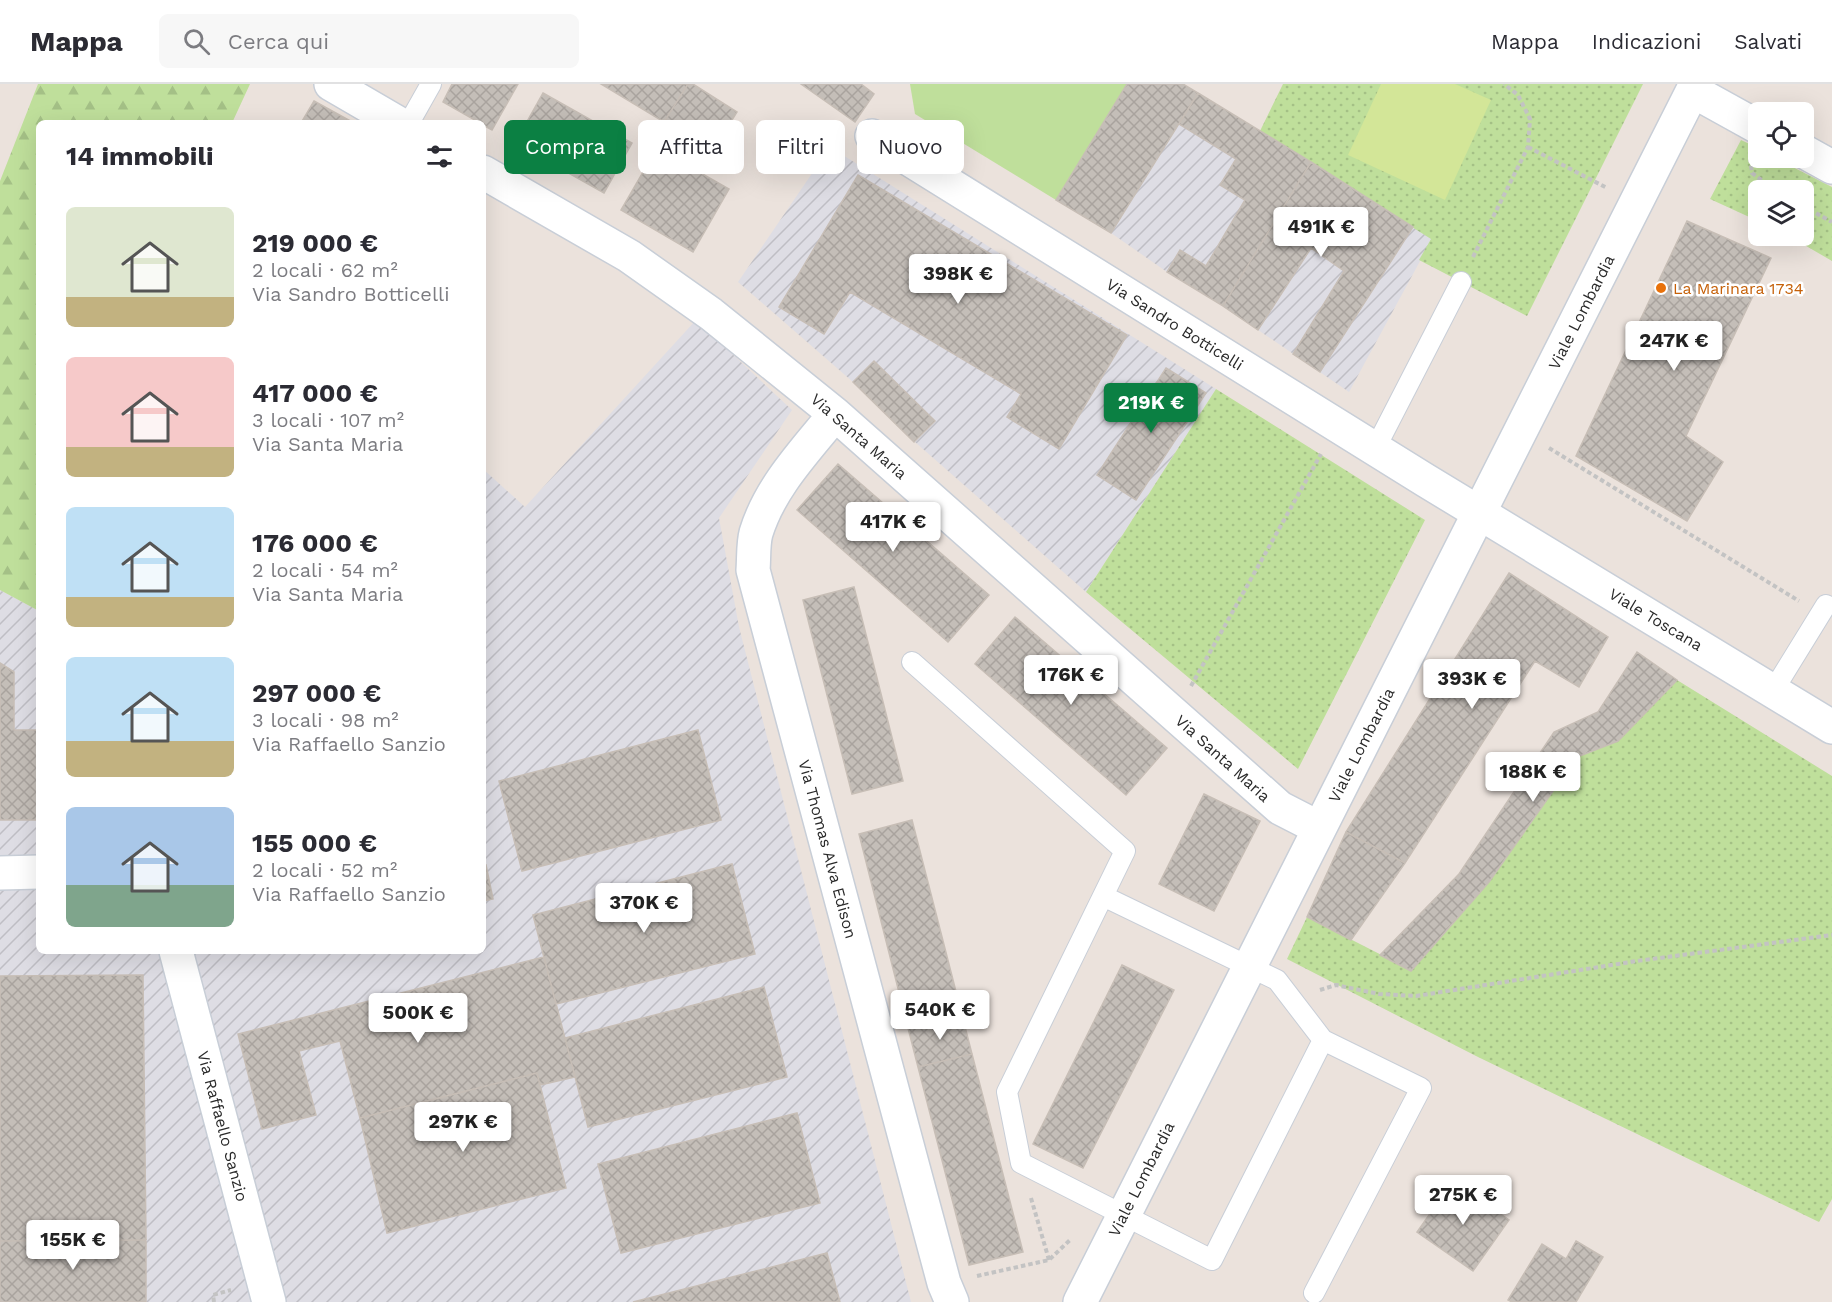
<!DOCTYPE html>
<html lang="it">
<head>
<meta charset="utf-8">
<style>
  body { margin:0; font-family:"Work Sans",sans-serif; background:#f7f7f7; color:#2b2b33; height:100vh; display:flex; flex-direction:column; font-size:22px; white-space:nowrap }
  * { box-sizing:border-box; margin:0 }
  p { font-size:20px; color:#7c7c81 }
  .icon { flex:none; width:33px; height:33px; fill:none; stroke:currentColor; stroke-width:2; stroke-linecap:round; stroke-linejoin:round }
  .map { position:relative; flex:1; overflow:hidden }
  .details { position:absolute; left:36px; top:36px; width:450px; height:834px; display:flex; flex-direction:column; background:#fff; border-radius:9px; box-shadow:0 6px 24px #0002 }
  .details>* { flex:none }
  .hud { position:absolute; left:504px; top:36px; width:570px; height:54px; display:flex; gap:12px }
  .buttons { position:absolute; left:1748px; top:18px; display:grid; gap:12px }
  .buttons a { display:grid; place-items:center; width:66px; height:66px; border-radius:9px; background:#fff; box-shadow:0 6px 24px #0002; font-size:30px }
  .price { position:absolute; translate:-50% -51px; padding:0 14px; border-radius:6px; background:#fff; color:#222; font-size:20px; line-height:39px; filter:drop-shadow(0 2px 3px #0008) }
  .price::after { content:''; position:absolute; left:50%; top:36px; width:18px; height:14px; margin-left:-9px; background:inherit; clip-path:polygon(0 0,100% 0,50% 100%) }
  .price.active { background:#0b8043; color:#fff }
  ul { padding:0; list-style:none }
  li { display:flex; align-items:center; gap:18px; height:150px; padding:0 30px }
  li span { display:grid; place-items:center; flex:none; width:168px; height:120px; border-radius:9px; color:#555 }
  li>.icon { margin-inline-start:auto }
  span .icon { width:72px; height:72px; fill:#fffc; stroke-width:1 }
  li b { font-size:26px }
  h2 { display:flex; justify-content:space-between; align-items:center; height:72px; padding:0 30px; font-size:26px }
  .tag { padding:0 21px; border-radius:9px; background:#fff; box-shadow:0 6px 24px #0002; font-size:21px; line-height:54px }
  .tag.active { background:#0b8043; color:#fff }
  header { display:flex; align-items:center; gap:36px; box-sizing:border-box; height:84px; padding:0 30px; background:#fff; border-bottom:2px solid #e1e1e2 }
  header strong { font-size:28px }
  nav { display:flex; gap:33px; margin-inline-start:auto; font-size:21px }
  .search { width:420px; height:54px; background:#f7f7f7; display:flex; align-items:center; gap:15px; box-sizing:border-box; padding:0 21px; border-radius:9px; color:#7c7c81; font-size:22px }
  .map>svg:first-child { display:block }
</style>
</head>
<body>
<header>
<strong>Mappa</strong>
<div class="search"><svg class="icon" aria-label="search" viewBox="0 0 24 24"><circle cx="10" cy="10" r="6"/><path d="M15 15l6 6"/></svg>Cerca qui</div>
<nav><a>Mappa</a><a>Indicazioni</a><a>Salvati</a></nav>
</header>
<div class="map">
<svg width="1832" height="1218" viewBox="0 0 1832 1218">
  <defs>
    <pattern id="industrial-furrows" width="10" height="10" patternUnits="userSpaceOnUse" patternTransform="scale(1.5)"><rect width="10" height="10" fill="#dedde4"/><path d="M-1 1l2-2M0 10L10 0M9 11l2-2" fill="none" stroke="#bfbec4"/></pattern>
    <pattern id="forest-firs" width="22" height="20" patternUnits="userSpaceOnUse" patternTransform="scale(1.5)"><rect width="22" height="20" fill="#bfdf9b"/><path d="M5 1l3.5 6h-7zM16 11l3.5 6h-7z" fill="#a4c086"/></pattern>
    <pattern id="park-dots" width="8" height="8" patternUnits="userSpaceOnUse" patternTransform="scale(1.5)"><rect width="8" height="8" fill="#bfdf9b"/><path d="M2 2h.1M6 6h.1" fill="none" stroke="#a4c086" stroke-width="1.8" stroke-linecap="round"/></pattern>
    <pattern id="building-cross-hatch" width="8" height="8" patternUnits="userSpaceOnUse" patternTransform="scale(1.5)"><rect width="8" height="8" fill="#c4beb8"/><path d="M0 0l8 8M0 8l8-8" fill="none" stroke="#a9a39e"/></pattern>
  </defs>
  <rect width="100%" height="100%" fill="#ebe2dc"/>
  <path fill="url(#industrial-furrows)" d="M1127,0H1183L1432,155L1349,308L1223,222L1167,188L1111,149L1056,116Z
    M830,63L1216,305L1086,508L915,358L853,298L738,198Z
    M696,236L792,326L719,434L739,543L911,1218H0V506L39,527V867H483V612L484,611L483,610V385L525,423Z"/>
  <path fill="#bfdf9b" d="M910,0H1127L1056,116L915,30Z"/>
  <path fill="url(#forest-firs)" d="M38,0H250L232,39H39V527L0,506V97Z"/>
  <path fill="url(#park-dots)" d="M1283,0H1643L1527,232L1419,176L1431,155L1260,47Z
    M1741,56L1758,64V74H1775L1832,103V177L1789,152H1803V106H1758V137L1710,115Z
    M1216,305L1425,436L1298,685L1086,508Z
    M1677,596L1832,692V1115L1819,1138L1476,972L1287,875L1307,833L1411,886L1489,798L1577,673L1618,657Z"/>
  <path fill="#d3e698" d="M1381,0H1455L1491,16L1445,116L1348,71Z"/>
  <path fill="url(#building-cross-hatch)" stroke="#c7beb6" stroke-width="1.5" d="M452,0H518L492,46L483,41V39H480L443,18Z
    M601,0H688L664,38Z
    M688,0H693L737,28L712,68L664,38Z
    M801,0H861L874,10L855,38Z
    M1127,0H1183L1198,9L1111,149L1056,116Z
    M543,9L632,59L604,109L515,59Z
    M1198,9L1311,78L1223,222L1167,188L1180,166L1206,182L1245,116L1220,101L1236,75L1179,40Z
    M314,17L354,39H301Z
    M657,64L729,105L693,168L621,126Z
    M1311,78L1413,143L1320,288L1293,270L1344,187L1311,164L1258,246L1223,222Z
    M858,91L1127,251L1059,365L1007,333L1021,310L850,208L824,250L779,223Z
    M1687,137L1771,174L1686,352L1723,378L1687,437L1576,372Z
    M874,277L935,337L914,358L853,298Z
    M1166,284L1206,309L1136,416L1097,391Z
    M838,380L989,511L948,558L797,426Z
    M1509,489L1608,553L1579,603L1535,577L1405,779L1346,748Z
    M854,503L903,697L852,710L803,516Z
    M1015,533L1167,664L1126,711L975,580Z
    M1637,568L1677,596L1618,657L1577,673L1489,798L1411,887L1380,871L1459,790L1554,648L1598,628Z
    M0,579L14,588V646H39V736H0Z
    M698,646L721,736L522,787L499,697Z
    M1204,710L1260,737L1214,827L1159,800Z
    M912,736L962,931L908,944L859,750Z
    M1346,748L1405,779L1351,856L1307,833Z
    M732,780L755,870L556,920L533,831Z
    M486,781L493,815L483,817V782Z
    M544,873L575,993L540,1001L537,989L360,1034L340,957L299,967L316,1031L262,1045L238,950Z
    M1122,881L1174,906L1083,1084L1033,1060Z
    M143,891L146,1156L0,1157V892Z
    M764,903L787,993L588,1043L565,954Z
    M962,931L972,970L918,983L908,944Z
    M972,970L1023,1168L969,1181L918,983Z
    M537,989L566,1104L387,1149L360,1034Z
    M797,1029L820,1119L621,1169L598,1080Z
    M1453,1097L1509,1136L1473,1187L1417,1148Z
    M146,1156V1218H0V1157Z
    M1576,1157L1603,1173L1576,1218H1512L1508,1216L1542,1160L1566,1175Z
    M827,1169L840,1218H633Z"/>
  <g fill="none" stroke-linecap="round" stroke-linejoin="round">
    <g stroke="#c8ced7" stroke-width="22">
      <path id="service" d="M409,39L431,0
        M1375,365L1461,198
        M912,578L1125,767L1007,1008L1021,1079L1212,1176L1323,956L1277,896L1103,812
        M1773,607L1826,521
        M1314,1209L1421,1004L1323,956"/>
    </g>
    <g stroke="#c8ced7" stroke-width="36">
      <path id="minor" d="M331,0L398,39
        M1693,7L1758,43
        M872,52L1425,396L1832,643
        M1803,67L1832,83
        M483,88L629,172L711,230L835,330L1280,724L1319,744
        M835,330C805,367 770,403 756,449C753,460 754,474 753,486L944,1199L952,1218
        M0,789L39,788
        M176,867L269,1218"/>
    </g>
    <g stroke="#c8ced7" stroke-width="36">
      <path id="tertiary" d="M1080,1218L1696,0"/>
    </g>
    <path stroke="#c3c3c3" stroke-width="4" stroke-dasharray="4.5 3" stroke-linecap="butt" d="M1528,63L1607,104
      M1750,74L1752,89L1775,106
      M1803,122L1832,138
      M1473,173L1528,63L1530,35L1518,11L1504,0
      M1549,364L1799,517
      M1191,602L1321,370
      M1320,906L1336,901L1379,910L1416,912L1637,877L1832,851
      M1031,1114L1049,1176
      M977,1192L1049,1176L1071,1155
      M214,1218L213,1211L231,1206"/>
    <use href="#service" stroke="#fff" stroke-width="20"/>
    <use href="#minor" stroke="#fff" stroke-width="33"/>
    <use href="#tertiary" stroke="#fff" stroke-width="33"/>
  </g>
  <circle fill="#e8710a" stroke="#fff" stroke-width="2" cx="1661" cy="204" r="6"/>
  <g text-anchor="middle" stroke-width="5" stroke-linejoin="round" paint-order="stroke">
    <g font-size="16" fill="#c56008" stroke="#fff" text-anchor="start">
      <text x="1673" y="210">La Marinara 1734</text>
    </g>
    <g font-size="16" fill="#2a2a2a" stroke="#fff">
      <text transform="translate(1581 228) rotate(-63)" y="6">Viale Lombardia</text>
      <text transform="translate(1175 240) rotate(32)" y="6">Via Sandro Botticelli</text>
      <text transform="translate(859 352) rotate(41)" y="6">Via Santa Maria</text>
      <text transform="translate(1656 535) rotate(31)" y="6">Viale Toscana</text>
      <text transform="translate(1361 661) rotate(-63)" y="6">Viale Lombardia</text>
      <text transform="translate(1223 674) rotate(42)" y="6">Via Santa Maria</text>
      <text transform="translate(828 765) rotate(75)" y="6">Via Thomas Alva Edison</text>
      <text transform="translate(223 1042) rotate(75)" y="6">Via Raffaello Sanzio</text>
      <text transform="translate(1141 1095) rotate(-63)" y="6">Viale Lombardia</text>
    </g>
  </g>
</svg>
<div class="buttons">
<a><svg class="icon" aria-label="locate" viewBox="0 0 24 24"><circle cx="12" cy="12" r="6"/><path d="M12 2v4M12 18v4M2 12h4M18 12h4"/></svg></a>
<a><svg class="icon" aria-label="layers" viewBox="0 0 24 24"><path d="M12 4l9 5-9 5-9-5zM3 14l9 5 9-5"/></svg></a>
</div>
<b class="price" style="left:1321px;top:174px">491K €</b>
<b class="price" style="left:958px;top:221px">398K €</b>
<b class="price" style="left:1674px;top:288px">247K €</b>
<b class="price active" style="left:1151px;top:350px">219K €</b>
<b class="price" style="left:893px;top:469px">417K €</b>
<b class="price" style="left:1071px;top:622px">176K €</b>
<b class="price" style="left:1472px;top:626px">393K €</b>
<b class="price" style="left:1533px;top:719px">188K €</b>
<b class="price" style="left:644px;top:850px">370K €</b>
<b class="price" style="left:940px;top:957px">540K €</b>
<b class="price" style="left:418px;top:960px">500K €</b>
<b class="price" style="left:463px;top:1069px">297K €</b>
<b class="price" style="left:1463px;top:1142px">275K €</b>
<b class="price" style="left:73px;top:1187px">155K €</b>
<div class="hud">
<a class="tag active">Compra</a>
<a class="tag">Affitta</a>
<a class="tag">Filtri</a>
<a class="tag">Nuovo</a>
</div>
<section class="details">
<h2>14 immobili<svg class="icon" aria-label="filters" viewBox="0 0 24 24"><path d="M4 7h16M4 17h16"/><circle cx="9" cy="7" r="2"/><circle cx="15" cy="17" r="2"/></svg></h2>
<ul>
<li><span style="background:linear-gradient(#dfe7d0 75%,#c2b280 0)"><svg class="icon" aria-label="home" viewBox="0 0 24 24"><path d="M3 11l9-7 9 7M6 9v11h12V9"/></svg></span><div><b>219 000 €</b><p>2 locali · 62 m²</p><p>Via Sandro Botticelli</p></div></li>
<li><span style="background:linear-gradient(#f6c9c9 75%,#c2b280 0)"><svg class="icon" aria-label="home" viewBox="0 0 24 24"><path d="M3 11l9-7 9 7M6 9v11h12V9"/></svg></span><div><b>417 000 €</b><p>3 locali · 107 m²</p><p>Via Santa Maria</p></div></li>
<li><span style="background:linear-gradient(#bfe0f5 75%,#c2b280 0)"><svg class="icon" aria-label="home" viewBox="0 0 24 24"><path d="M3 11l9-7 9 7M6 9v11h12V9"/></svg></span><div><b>176 000 €</b><p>2 locali · 54 m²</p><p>Via Santa Maria</p></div></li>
<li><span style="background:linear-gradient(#bfe0f5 70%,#c2b280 0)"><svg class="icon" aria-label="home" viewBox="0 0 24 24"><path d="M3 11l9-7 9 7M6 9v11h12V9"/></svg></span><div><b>297 000 €</b><p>3 locali · 98 m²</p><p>Via Raffaello Sanzio</p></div></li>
<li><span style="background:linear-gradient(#a9c7e8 65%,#7fa58c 0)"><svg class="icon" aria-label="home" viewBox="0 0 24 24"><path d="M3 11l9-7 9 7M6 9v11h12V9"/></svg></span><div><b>155 000 €</b><p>2 locali · 52 m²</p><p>Via Raffaello Sanzio</p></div></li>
</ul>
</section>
</div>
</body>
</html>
